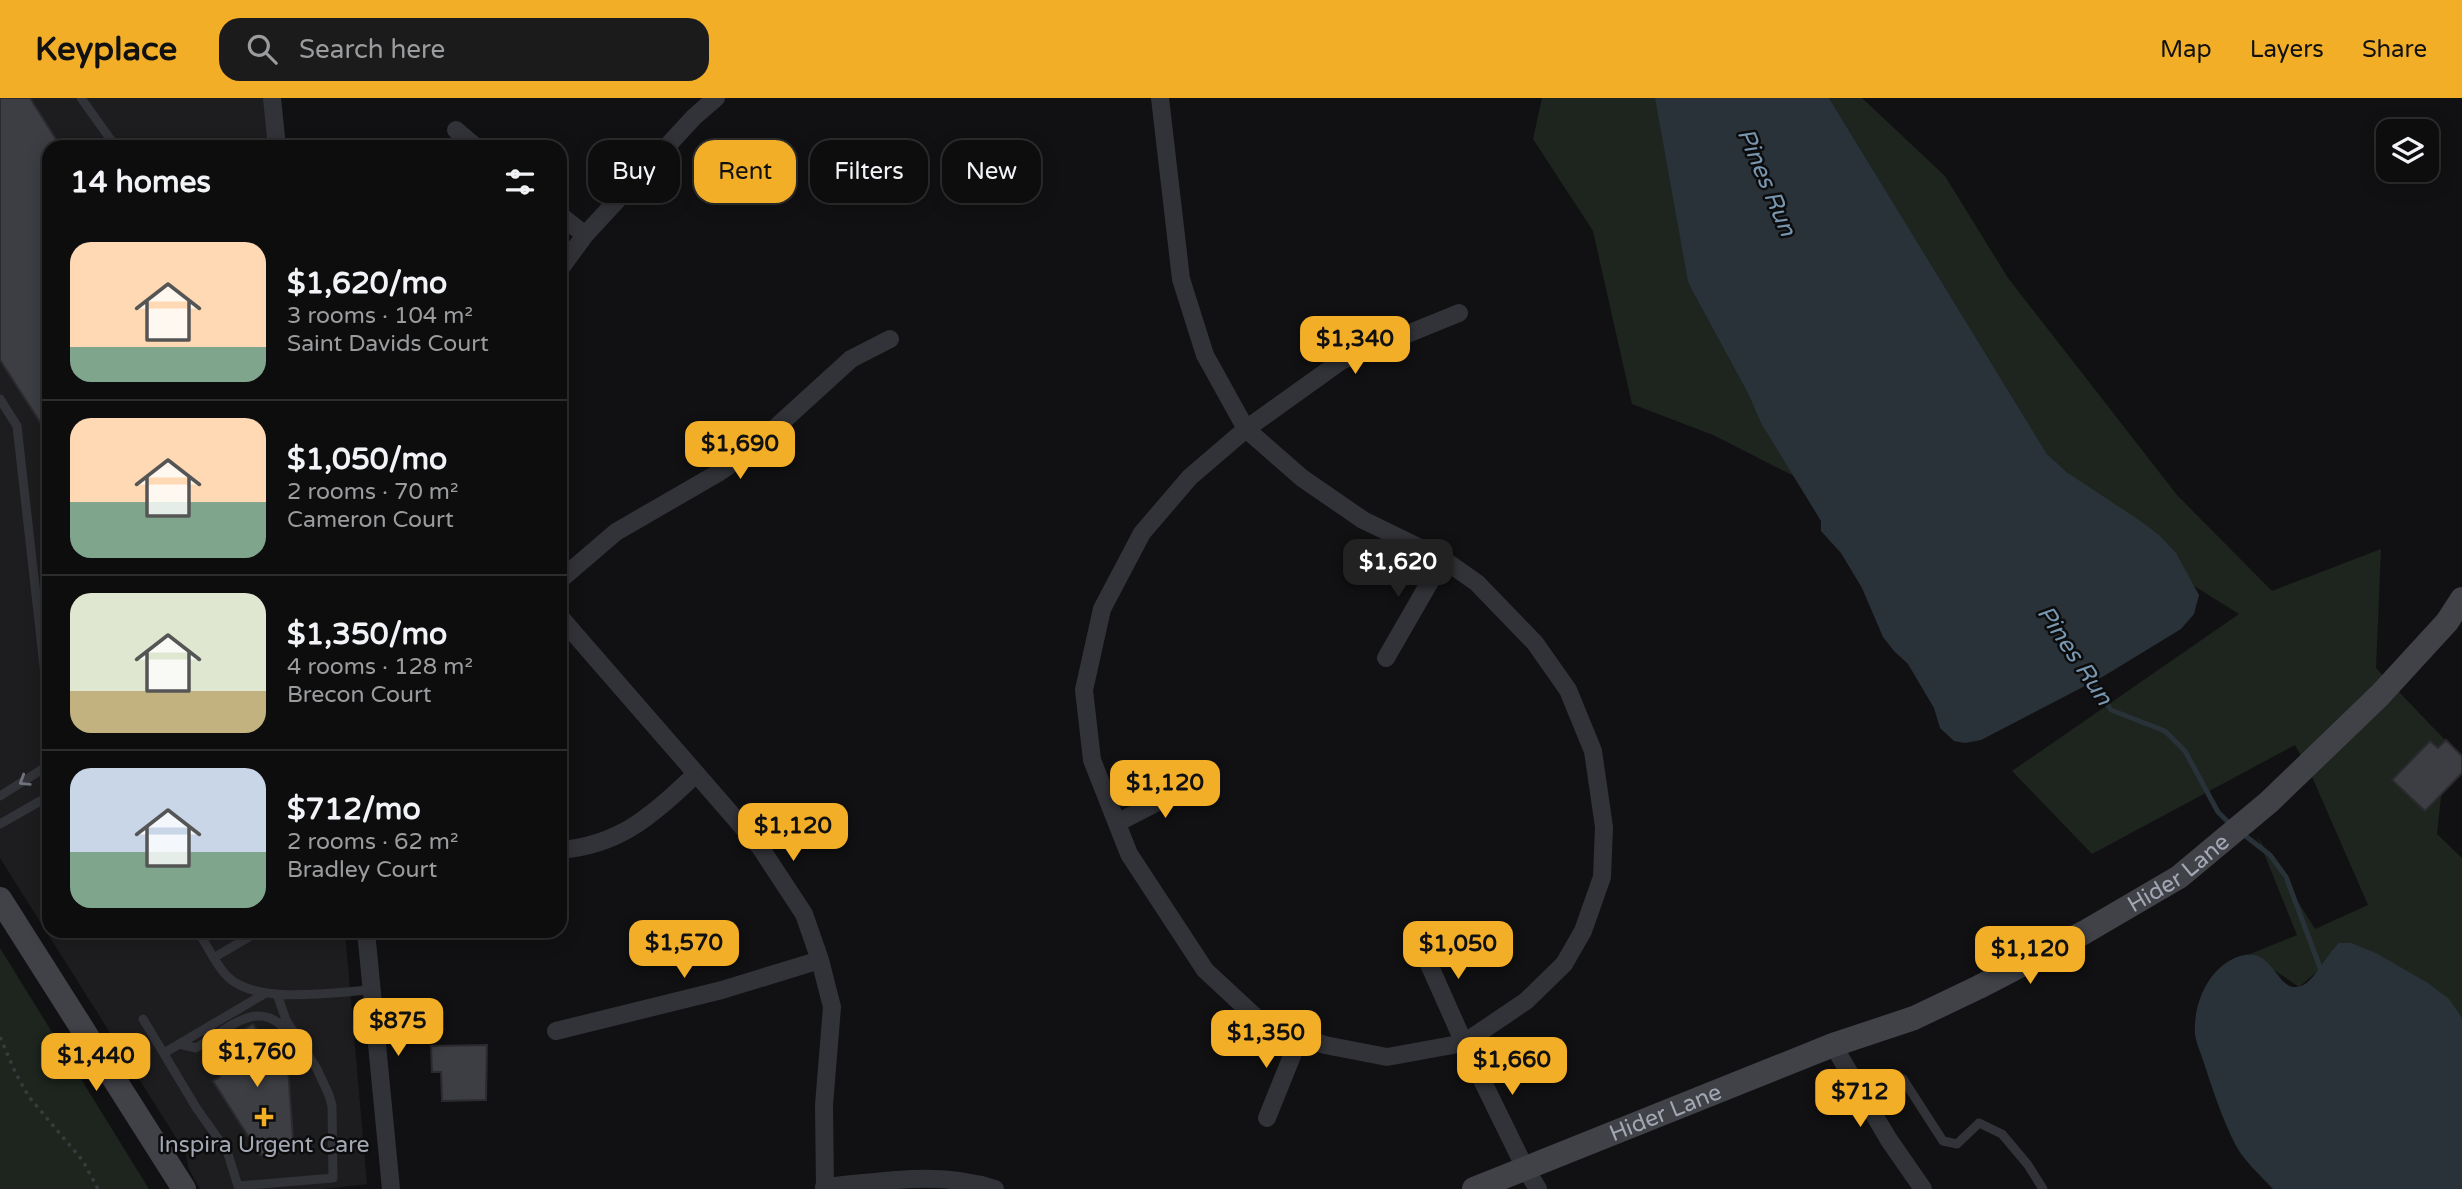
<!DOCTYPE html>
<html lang="en">
<head>
<meta charset="utf-8">
<style>
  body { margin:0; font-family:"Varela Round",sans-serif; background:#1b1b1c; color:#f1f3f6; height:100vh; display:flex; flex-direction:column; font-size:26px; white-space:nowrap }
  * { box-sizing:border-box; margin:0 }
  p { font-size:23px; color:#9a9c9e }
  .icon { flex:none; width:38px; height:38px; fill:none; stroke:currentColor; stroke-width:2; stroke-linecap:round; stroke-linejoin:round }
  .map { position:relative; flex:1; overflow:hidden }
  .sheet { position:absolute; left:42px; top:42px; width:525px; height:798px; display:flex; flex-direction:column; background:#0d0d0e; border-radius:21px; box-shadow:0 4px 18px #0003,0 0 0 2px #2d2d2e }
  .sheet>* { flex:none }
  .hud { position:absolute; left:588px; top:42px; width:665px; height:63px; display:flex; gap:14px }
  .controls { position:absolute; left:2376px; top:21px; display:grid; gap:14px }
  .controls a { display:grid; place-items:center; width:63px; height:63px; border-radius:14px; background:#0d0d0e; box-shadow:0 4px 18px #0003,0 0 0 2px #2d2d2e; font-size:35px }
  .price { position:absolute; translate:-50% -60px; padding:0 16px; border-radius:14px; background:#f3ae28; color:#111; font-size:23px; line-height:46px; filter:drop-shadow(0 2px 4px #0008) }
  .price::after { content:''; position:absolute; left:50%; top:42px; width:21px; height:16px; margin-left:-10px; background:inherit; clip-path:polygon(0 0,100% 0,50% 100%) }
  .price.on { background:#222; color:#fff }
  ul { padding:0; list-style:none }
  li { display:flex; align-items:center; gap:21px; height:175px; padding:0 28px }
  li+li { border-top:2px solid #2d2d2e }
  li span { display:grid; place-items:center; flex:none; width:196px; height:140px; border-radius:21px; color:#555 }
  li>.icon { margin-inline-start:auto }
  span .icon { width:84px; height:84px; fill:#fffc; stroke-width:1 }
  li b { font-size:30px }
  h2 { display:flex; justify-content:space-between; align-items:center; height:84px; padding:0 28px; font-size:30px }
  .tag { padding:0 24px; border-radius:21px; background:#0d0d0e; box-shadow:0 4px 18px #0003,0 0 0 2px #2d2d2e; font-size:24px; line-height:63px }
  .tag.on { background:#f3ae28; color:#111 }
  header { display:flex; align-items:center; gap:42px; box-sizing:border-box; height:98px; padding:0 35px; background:#f3ae28; color:#111 }
  header strong { font-size:33px }
  nav { display:flex; gap:38px; margin-inline-start:auto; font-size:24px }
  .search { width:490px; height:63px; background:#1b1b1c; display:flex; align-items:center; gap:18px; box-sizing:border-box; padding:0 24px; border-radius:21px; color:#9a9c9e; font-size:26px }
  .map>svg:first-child { display:block }
</style>
</head>
<body>
<header>
<strong>Keyplace</strong>
<div class="search"><svg class="icon" aria-label="search" viewBox="0 0 24 24"><circle cx="10" cy="10" r="6"/><path d="M15 15l6 6"/></svg>Search here</div>
<nav><a>Map</a><a>Layers</a><a>Share</a></nav>
</header>
<div class="map">
<svg width="2462" height="1091" viewBox="0 0 2462 1091">
  <rect width="100%" height="100%" fill="#111113"/>
  <path fill="#1d1d1f" d="M0,0H270L274,49H49V833H345L367,1086L324,1091H200L189,1071L185,1054L0,760Z"/>
  <path fill="#1d251e" d="M1542,0H1740L1693,194L1794,378L1713,337L1632,306L1593,133L1533,41Z
    M1829,0H1862L1945,78L2008,180L2177,397L2272,493L2381,451L2376,570L2447,644L2437,736L2462,760V923L2351,845L2299,889L2250,856L2297,837L2257,738L2315,831L2368,807L2309,672L2295,647L2092,756L2012,673L2239,516L2194,488L2047,356Z
    M0,850L149,1091H0Z"/>
  <path fill="#293238" d="M1655,0H1829L2047,356L2068,375L2139,422L2159,437L2176,455L2199,497L2194,516L2181,531L2104,578L1981,642L1965,645L1954,643L1940,630L1934,610L1908,566L1894,553L1883,539L1862,490L1841,455L1821,433V423L1761,325L1749,297L1693,194L1688,183Z
    M2339,845H2351L2376,855L2428,885L2449,901L2462,920V1091H2273C2260,1077 2244,1063 2235,1046C2222,1020 2212,990 2203,962C2200,953 2196,944 2195,936C2193,905 2209,868 2240,858C2275,847 2276,897 2301,888C2314,884 2326,857 2339,845Z"/>
  <g fill="none" stroke-linecap="round" stroke-linejoin="round">
    <path stroke="#293238" stroke-width="5" d="M2091,580L2111,612L2165,633L2185,653L2218,714L2232,728
      M2243,736L2270,757L2286,779L2321,872"/>
  </g>
  <path fill="#3d3e43" stroke="#2b2b2f" stroke-width="2" d="M0,0H30L61,49H49V338L0,262Z
    M2446,642L2462,658V675L2425,713L2392,682L2430,643L2438,650Z
    M253,926L267,947L278,941L287,956L294,1054L260,1057L213,983L220,979L205,956Z
    M487,947L486,1002L442,1003L441,974H432L431,948Z"/>
  <g fill="none" stroke-linecap="round" stroke-linejoin="round">
    <path stroke="#383a3e" stroke-width="3.5" stroke-dasharray="3.5 5" stroke-linecap="butt" d="M0,939L16,976L29,999L83,1063L98,1091"/>
    <path stroke="#323338" stroke-width="9" d="M81,0L116,49
      M0,301L17,328L46,586L49,591
      M0,698L49,667
      M0,726L49,698
      M198,833C207,847 216,868 228,879C256,907 334,894 372,892
      M236,833L242,843
      M215,859L259,833
      M143,921L197,1011L227,1053L238,1088L333,1080L332,1008L329,997L317,971L286,922L277,896
      M179,946L196,950C227,931 262,896 289,937
      M164,955L264,896
      M1903,981L1943,1043L1957,1046L1979,1025L2002,1036L2028,1067L2043,1091"/>
    <path stroke="#323338" stroke-width="18" d="M272,0L277,49
      M1160,0L1181,181L1205,257L1246,331L1302,380L1363,422L1443,461L1477,485L1535,545L1568,592L1593,653L1604,729L1602,779L1583,833L1564,866L1526,903L1464,945L1387,959L1325,947L1262,925L1205,872L1129,756L1092,662L1084,592L1102,511L1142,435L1190,379L1246,331L1341,263L1459,215
      M456,32L476,49
      M560,117L585,137
      M560,171L585,137L694,19L716,0
      M560,482L616,434L718,375L751,352L851,261L890,241
      M560,519L760,749L804,816L820,862L832,909L824,1007L825,1091
      M1386,560L1443,461
      M1117,725L1194,685
      M560,752C622,747 653,716 696,676
      M366,833L391,1091
      M1416,837L1464,945L1525,1070L1538,1091
      M556,933L722,892L820,862
      M1833,947L1889,1042L1923,1091
      M1267,1020L1300,938
      M824,1089C881,1084 940,1072 995,1091"/>
    <g stroke="#404248" stroke-width="24">
      <path d="M0,801L184,1091"/>
      <path id="s1" d="M1474,1091L1833,947L1914,920L1979,889L2085,834L2179,779L2269,704L2380,597L2447,524L2462,501"/>
    </g>
  </g>
  <defs><path id="oneway-chevron" d="M-2-3.5L2.5 0L-2 3.5" fill="none" stroke-width="1.6" stroke-linecap="round" stroke-linejoin="round" transform="scale(1.75)"/></defs>
  <use stroke="#70737c" href="#oneway-chevron" transform="translate(24 683) rotate(148)"/>
  <path fill="#f3ae28" stroke="#0c0c0d" stroke-width="2.5" d="M260.5 1008.5h7v7h7v7h-7v7h-7v-7h-7v-7h7z"/>
  <g text-anchor="middle" stroke-width="5" stroke-linejoin="round" paint-order="stroke">
    <g font-size="23" fill="#a2a7b3" stroke="#0c0c0d">
      <text dy="8" stroke="none"><textPath href="#s1" startOffset="774">Hider Lane</textPath></text>
      <text dy="8" stroke="none"><textPath href="#s1" startOffset="206">Hider Lane</textPath></text>
    </g>
    <g font-size="23" fill="#a2a7b3" stroke="#0c0c0d">
      <text x="264" y="1054">Inspira Urgent Care</text>
    </g>
    <g font-size="24" font-style="italic" fill="#7896b0" stroke="#0c0c0d">
      <text transform="translate(1767 84) rotate(67)" y="8">Pines Run</text>
      <text transform="translate(2075 557) rotate(56)" y="8">Pines Run</text>
    </g>
  </g>
</svg>
<div class="controls">
<a><svg class="icon" aria-label="layers" viewBox="0 0 24 24"><path d="M12 4l9 5-9 5-9-5zM3 14l9 5 9-5"/></svg></a>
</div>
<b class="price" style="left:1355px;top:278px">$1,340</b>
<b class="price" style="left:740px;top:383px">$1,690</b>
<b class="price on" style="left:1398px;top:501px">$1,620</b>
<b class="price" style="left:1165px;top:722px">$1,120</b>
<b class="price" style="left:793px;top:765px">$1,120</b>
<b class="price" style="left:684px;top:882px">$1,570</b>
<b class="price" style="left:1458px;top:883px">$1,050</b>
<b class="price" style="left:2030px;top:888px">$1,120</b>
<b class="price" style="left:398px;top:960px">$875</b>
<b class="price" style="left:1266px;top:972px">$1,350</b>
<b class="price" style="left:257px;top:991px">$1,760</b>
<b class="price" style="left:96px;top:995px">$1,440</b>
<b class="price" style="left:1512px;top:999px">$1,660</b>
<b class="price" style="left:1860px;top:1031px">$712</b>
<div class="hud">
<a class="tag">Buy</a>
<a class="tag on">Rent</a>
<a class="tag">Filters</a>
<a class="tag">New</a>
</div>
<section class="sheet">
<h2>14 homes<svg class="icon" aria-label="filters" viewBox="0 0 24 24"><path d="M4 7h16M4 17h16"/><circle cx="9" cy="7" r="2"/><circle cx="15" cy="17" r="2"/></svg></h2>
<ul>
<li><span style="background:linear-gradient(#ffd9b3 75%,#7fa58c 0)"><svg class="icon" aria-label="home" viewBox="0 0 24 24"><path d="M3 11l9-7 9 7M6 9v11h12V9"/></svg></span><div><b>$1,620/mo</b><p>3 rooms · 104 m²</p><p>Saint Davids Court</p></div></li>
<li><span style="background:linear-gradient(#ffd9b3 60%,#7fa58c 0)"><svg class="icon" aria-label="home" viewBox="0 0 24 24"><path d="M3 11l9-7 9 7M6 9v11h12V9"/></svg></span><div><b>$1,050/mo</b><p>2 rooms · 70 m²</p><p>Cameron Court</p></div></li>
<li><span style="background:linear-gradient(#dfe7d0 70%,#c2b280 0)"><svg class="icon" aria-label="home" viewBox="0 0 24 24"><path d="M3 11l9-7 9 7M6 9v11h12V9"/></svg></span><div><b>$1,350/mo</b><p>4 rooms · 128 m²</p><p>Brecon Court</p></div></li>
<li><span style="background:linear-gradient(#c9d6e8 60%,#7fa58c 0)"><svg class="icon" aria-label="home" viewBox="0 0 24 24"><path d="M3 11l9-7 9 7M6 9v11h12V9"/></svg></span><div><b>$712/mo</b><p>2 rooms · 62 m²</p><p>Bradley Court</p></div></li>
</ul>
</section>
</div>
</body>
</html>
